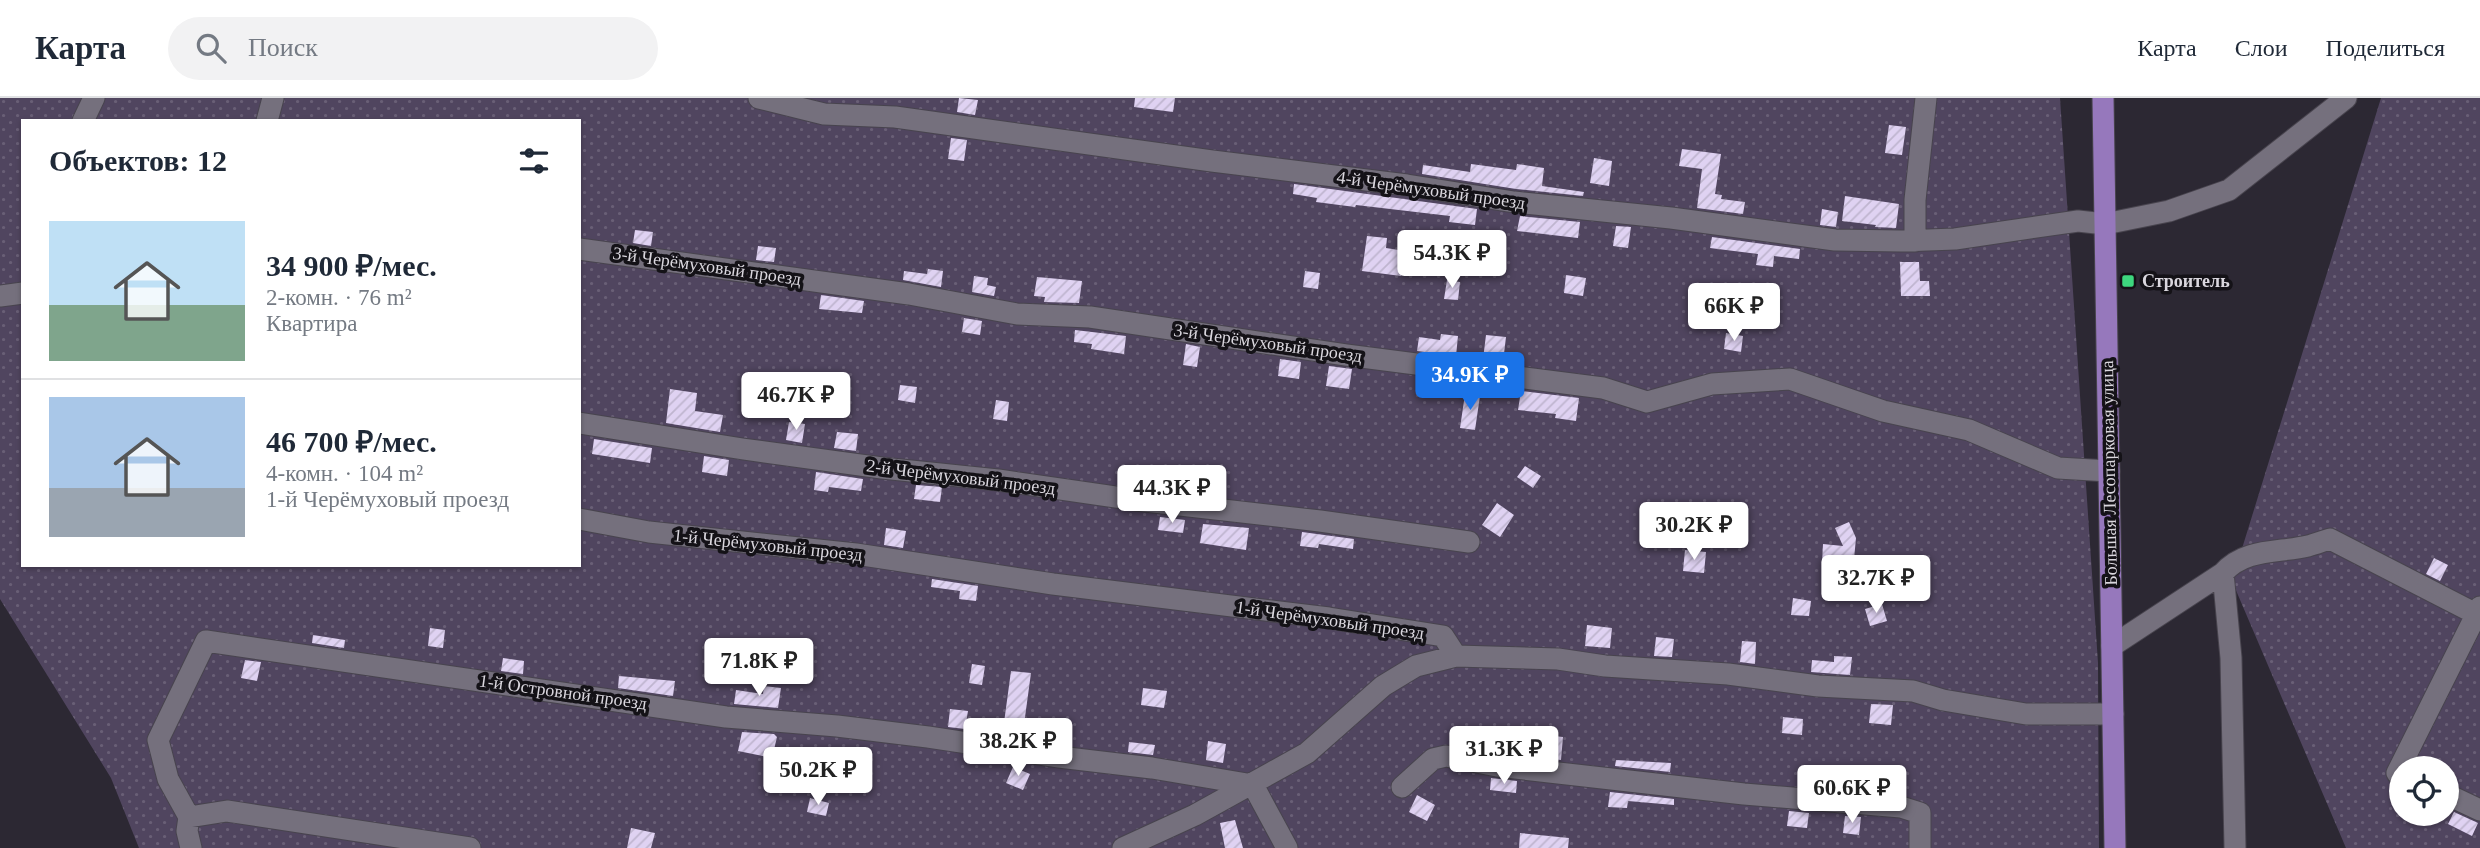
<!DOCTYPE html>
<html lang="ru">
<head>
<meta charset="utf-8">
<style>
  body { margin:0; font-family:Georgia,serif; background:#f2f2f3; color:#1f2937; height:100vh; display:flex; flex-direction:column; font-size:26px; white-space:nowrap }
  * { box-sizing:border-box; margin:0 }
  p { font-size:23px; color:#747a83 }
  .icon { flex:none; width:38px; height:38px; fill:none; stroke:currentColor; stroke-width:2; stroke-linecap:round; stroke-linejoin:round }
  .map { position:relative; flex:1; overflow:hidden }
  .side { position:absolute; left:21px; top:21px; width:560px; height:448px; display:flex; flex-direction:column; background:#fff; border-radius:0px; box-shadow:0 2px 5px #0004 }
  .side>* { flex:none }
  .buttons { position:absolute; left:2389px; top:658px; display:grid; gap:14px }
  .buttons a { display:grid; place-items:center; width:70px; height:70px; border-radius:50%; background:#fff; box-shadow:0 2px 5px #0004; font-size:35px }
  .price { position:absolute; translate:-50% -60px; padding:0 16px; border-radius:7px; background:#fff; color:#222; font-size:23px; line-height:46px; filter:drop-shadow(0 2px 4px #0008) }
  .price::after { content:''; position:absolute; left:50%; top:42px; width:21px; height:16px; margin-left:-10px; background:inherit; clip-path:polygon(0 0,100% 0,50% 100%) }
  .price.selected { background:#1a73e8; color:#fff }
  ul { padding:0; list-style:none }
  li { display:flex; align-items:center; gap:21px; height:175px; padding:0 28px }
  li+li { border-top:2px solid #e0e1e3 }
  li span { display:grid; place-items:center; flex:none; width:196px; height:140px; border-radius:0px; color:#555 }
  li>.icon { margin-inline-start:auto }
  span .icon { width:84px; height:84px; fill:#fffc; stroke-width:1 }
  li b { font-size:30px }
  h2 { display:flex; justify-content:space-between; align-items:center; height:84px; padding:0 28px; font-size:30px }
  header { display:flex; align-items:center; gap:42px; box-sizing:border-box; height:98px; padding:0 35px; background:#fff; border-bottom:2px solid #e0e1e3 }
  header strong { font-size:33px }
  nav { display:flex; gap:38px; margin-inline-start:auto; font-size:24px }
  .search { width:490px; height:63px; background:#f2f2f3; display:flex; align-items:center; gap:18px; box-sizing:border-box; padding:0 24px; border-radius:38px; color:#747a83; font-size:26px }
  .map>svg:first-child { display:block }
</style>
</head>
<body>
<header>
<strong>Карта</strong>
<div class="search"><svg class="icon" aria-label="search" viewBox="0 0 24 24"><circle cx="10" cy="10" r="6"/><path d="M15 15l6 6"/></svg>Поиск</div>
<nav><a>Карта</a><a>Слои</a><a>Поделиться</a></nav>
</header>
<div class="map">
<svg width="2480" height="750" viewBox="0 0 2480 750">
  <defs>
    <pattern id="park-dots" width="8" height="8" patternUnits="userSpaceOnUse" patternTransform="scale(1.75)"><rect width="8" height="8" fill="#50455f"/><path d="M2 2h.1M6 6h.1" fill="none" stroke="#695f76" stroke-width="1.8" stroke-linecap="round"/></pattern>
    <pattern id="building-hatch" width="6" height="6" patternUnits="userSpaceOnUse" patternTransform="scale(1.75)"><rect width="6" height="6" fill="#dfd2f2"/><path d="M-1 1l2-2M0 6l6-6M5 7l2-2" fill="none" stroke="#bfb5cf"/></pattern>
  </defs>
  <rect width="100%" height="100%" fill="#2c2833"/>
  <path fill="url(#park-dots)" fill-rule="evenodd" d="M0,0H2060L2098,565L2099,750H139L111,680L0,501ZM23,23H579V467H23Z
    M2381,0H2480V750H2346L2232,483ZM2401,670H2446V716H2401Z"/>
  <path fill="url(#building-hatch)" d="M959,0L978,2L975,17L957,14Z
    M1135,0H1175L1173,14L1134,9Z
    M1889,27L1906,29L1902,57L1885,55Z
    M951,40L967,42L964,63L948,61Z
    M1682,51L1721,56L1715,96L1722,97L1721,101L1745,104L1743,116L1697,110L1702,71L1679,68Z
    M1594,60L1612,63L1609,88L1590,85Z
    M1471,66L1516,72L1517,66L1544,70L1542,88L1584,94L1583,98L1516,91L1422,76L1423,67L1470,74Z
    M1294,86L1477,111L1475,127L1449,124L1450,118L1356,107L1355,109L1316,104L1317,100L1293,96Z
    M1845,98L1899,106L1896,130L1875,129L1876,127L1842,123Z
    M1822,111L1838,114L1836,129L1820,127Z
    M1520,118L1580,124L1578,140L1517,133Z
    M1616,128L1631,129L1628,150L1613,148Z
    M635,132L653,134L651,148L633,145Z
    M1367,138L1387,140L1386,150L1405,153L1401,178L1362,173Z
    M1712,139L1800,151L1799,161L1774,158L1773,169L1756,167L1758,156L1710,150Z
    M758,148L776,150L774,164L756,162Z
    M1900,164H1919L1920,183H1929L1930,198H1901Z
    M928,171L943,173L941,189L903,182L904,173L927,176Z
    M1305,173L1320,175L1318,191L1303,189Z
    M1566,177L1586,180L1583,198L1564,195Z
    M974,178L988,180L987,187L996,189L994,198L972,194Z
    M1037,179L1082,183L1079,205L1044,204L1045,199L1034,198Z
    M1447,182L1460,184L1458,202L1444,201Z
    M821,197L864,203L862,215L819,211Z
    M964,220L982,223L980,237L962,234Z
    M1075,232L1126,238L1124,256L1091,251L1092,246L1074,244Z
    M1726,235L1743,238L1741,254L1724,251Z
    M1441,236L1458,238L1456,258L1417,253L1419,239L1440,242Z
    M1486,237L1506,239L1503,264L1483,261Z
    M1186,246L1200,249L1197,269L1183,267Z
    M1280,261L1301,264L1299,281L1278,278Z
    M1329,268L1352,271L1349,291L1326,288Z
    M900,287L917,289L915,305L898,302Z
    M670,291L697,295L695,313L723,317L720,334L666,325Z
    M1521,293L1579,300L1576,323L1555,320L1556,316L1518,312Z
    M1465,296L1480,298L1475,332L1460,330Z
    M996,302L1009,304L1007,323L993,321Z
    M789,324L805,326L802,345L786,342Z
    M837,334L858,336L856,353L834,350Z
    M594,341L652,350L650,365L592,356Z
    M704,358L729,362L727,378L702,374Z
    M1525,368L1541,378L1533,390L1517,379Z
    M816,374L863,381L861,393L829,389L828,394L814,392Z
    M916,387L942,389L940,404L914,401Z
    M1497,405L1514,417L1500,439L1482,427Z
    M1160,419L1185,422L1183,435L1158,432Z
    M1849,424L1856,440L1853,472L1851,467L1822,465L1823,446L1843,448L1835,430Z
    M1203,426L1249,430L1246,452L1200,445Z
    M886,430L906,433L903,450L884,447Z
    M1302,434L1354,441L1353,451L1319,446L1318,450L1300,448Z
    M1685,452L1706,454L1704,475L1683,473Z
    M2434,460L2448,467L2440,483L2426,476Z
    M932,481L978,488L976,503L959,501L960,493L931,489Z
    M1793,500L1811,503L1809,518L1791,517Z
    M1882,506L1887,523L1870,528L1865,511Z
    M1587,527L1612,530L1610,550L1585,548Z
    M430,530L445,532L443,550L428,548Z
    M313,537L345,542L344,550L312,545Z
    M1656,539L1674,541L1672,559L1654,558Z
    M1742,543L1756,544L1755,566L1740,564Z
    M1834,558L1852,559L1850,577L1811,574L1812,562L1834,564Z
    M503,560L524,563L523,576L501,573Z
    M245,562L261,564L257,583L241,580Z
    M972,566L985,568L982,587L969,585Z
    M1011,573L1031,575L1023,634L1003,632Z
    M619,578L675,583L673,598L618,590Z
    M764,588L781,590L778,610L734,606L736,592L763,596Z
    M1143,590L1167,593L1164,610L1141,607Z
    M1871,606L1893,607L1891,627L1869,625Z
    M950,611L968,613L965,631L948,629Z
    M1783,619L1803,621L1802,637L1782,635Z
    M742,634L774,636L777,639L772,660L738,653Z
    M1545,637L1563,639L1561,662L1543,660Z
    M1470,638L1492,640L1491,653L1469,649Z
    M1208,643L1226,646L1223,665L1206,662Z
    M1129,644L1155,647L1153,657L1128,654Z
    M1616,662L1671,665L1670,674L1615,668Z
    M1013,669L1030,676L1023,692L1006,685Z
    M1491,680L1517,683L1516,695L1490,692Z
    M1610,694L1674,701V707L1628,703L1627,710L1608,709Z
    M1417,697L1435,707L1427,723L1409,714Z
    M810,700L829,705L826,718L807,714Z
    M1789,713L1809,715L1807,730L1787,728Z
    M2454,714L2478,725L2472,738L2448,726Z
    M1845,718L1861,719L1859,737L1843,735Z
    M1235,722L1243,750H1225L1220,725Z
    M631,730L655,735L651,750H627Z
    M1520,735L1569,740L1568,750H1519Z"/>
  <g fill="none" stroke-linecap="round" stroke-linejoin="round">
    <g stroke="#48444e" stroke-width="23">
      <path id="minor" d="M759,0L824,16L895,19L1212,63L1407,87L1514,104L1671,120L1835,142L1901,143L1955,141L2078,123L2105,126L2169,113L2229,92L2346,0
        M83,23L94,0
        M267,23L273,0
        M1915,143V102L1926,0
        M579,151L909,196L1017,216L1090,219L1346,257L1603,290L1647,304L1712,286L1790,281L1883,313L1969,332L2058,370L2109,373
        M0,198L23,195
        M579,325L743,351L882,370L998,382L1136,402L1320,423L1469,444
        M579,421L649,434L856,456L1053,486L1329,520L1443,538L1456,558L1558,561L1605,568L1728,576L1818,588L1913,593L1943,602L2026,616H2113
        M2112,548L2223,475
        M2401,677L2397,675L2480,509
        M1402,689L1433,661L1446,658L1497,668L1744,696L1901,709L1920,715V750
        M2446,696L2480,712
        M189,719L227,713L470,750
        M191,750L187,733L189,719L168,681L158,642L206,543L726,619L837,628L928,639L1059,659L1152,670L1253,687L1287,750
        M1123,750L1195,717L1307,655L1383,588L1416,568L1456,558
        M2235,750L2231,560L2223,475C2245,450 2278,455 2308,448C2316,446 2323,443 2330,441L2480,518"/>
    </g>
    <g stroke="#48444e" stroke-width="23">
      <path id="major" d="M2103,0L2115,750"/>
    </g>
    <use href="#minor" stroke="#75707d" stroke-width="21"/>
    <use href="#major" stroke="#9678bc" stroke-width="21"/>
  </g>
  <rect fill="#3dd77e" stroke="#141217" stroke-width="2.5" x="2121" y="176" width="14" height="14" rx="3.5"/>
  <g text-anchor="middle" stroke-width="7" stroke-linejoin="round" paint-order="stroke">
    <g font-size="18" fill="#dad7de" stroke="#141217">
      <text transform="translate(1431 92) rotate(8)" y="6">4-й Черёмуховый проезд</text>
      <text transform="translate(707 168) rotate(8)" y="6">3-й Черёмуховый проезд</text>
      <text transform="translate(1268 245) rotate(8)" y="6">3-й Черёмуховый проезд</text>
      <text transform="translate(2109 375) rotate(-91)" y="6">Большая Лесопарковая улица</text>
      <text transform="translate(961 379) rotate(7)" y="6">2-й Черёмуховый проезд</text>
      <text transform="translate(768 447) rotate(6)" y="6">1-й Черёмуховый проезд</text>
      <text transform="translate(1330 522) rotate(8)" y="6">1-й Черёмуховый проезд</text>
      <text transform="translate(563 594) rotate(8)" y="6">1-й Островной проезд</text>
    </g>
    <g font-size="18" font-weight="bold" fill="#dad7de" stroke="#141217" text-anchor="start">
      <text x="2142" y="189">Строитель</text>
    </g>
  </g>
</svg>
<div class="buttons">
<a><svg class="icon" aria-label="locate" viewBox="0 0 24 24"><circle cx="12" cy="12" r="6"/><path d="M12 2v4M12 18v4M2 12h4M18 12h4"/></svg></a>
</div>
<b class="price" style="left:1452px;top:192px">54.3K ₽</b>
<b class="price" style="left:1734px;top:245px">66K ₽</b>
<b class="price selected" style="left:1470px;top:314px">34.9K ₽</b>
<b class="price" style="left:796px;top:334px">46.7K ₽</b>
<b class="price" style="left:1172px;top:427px">44.3K ₽</b>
<b class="price" style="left:1694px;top:464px">30.2K ₽</b>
<b class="price" style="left:1876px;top:517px">32.7K ₽</b>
<b class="price" style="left:759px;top:600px">71.8K ₽</b>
<b class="price" style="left:1018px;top:680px">38.2K ₽</b>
<b class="price" style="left:1504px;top:688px">31.3K ₽</b>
<b class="price" style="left:818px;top:709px">50.2K ₽</b>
<b class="price" style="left:1852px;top:727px">60.6K ₽</b>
<section class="side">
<h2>Объектов: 12<svg class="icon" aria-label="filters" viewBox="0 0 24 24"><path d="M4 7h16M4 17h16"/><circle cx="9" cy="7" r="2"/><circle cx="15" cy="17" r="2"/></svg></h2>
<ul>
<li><span style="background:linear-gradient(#bfe0f5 60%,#7fa58c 0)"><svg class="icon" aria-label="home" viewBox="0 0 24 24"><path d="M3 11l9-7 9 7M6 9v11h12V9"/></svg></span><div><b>34 900 ₽/мес.</b><p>2-комн. · 76 m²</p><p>Квартира</p></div></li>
<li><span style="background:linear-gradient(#a9c7e8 65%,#9aa5b1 0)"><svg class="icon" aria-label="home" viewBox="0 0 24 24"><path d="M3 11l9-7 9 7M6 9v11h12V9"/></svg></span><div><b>46 700 ₽/мес.</b><p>4-комн. · 104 m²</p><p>1-й Черёмуховый проезд</p></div></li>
</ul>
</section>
</div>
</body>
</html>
